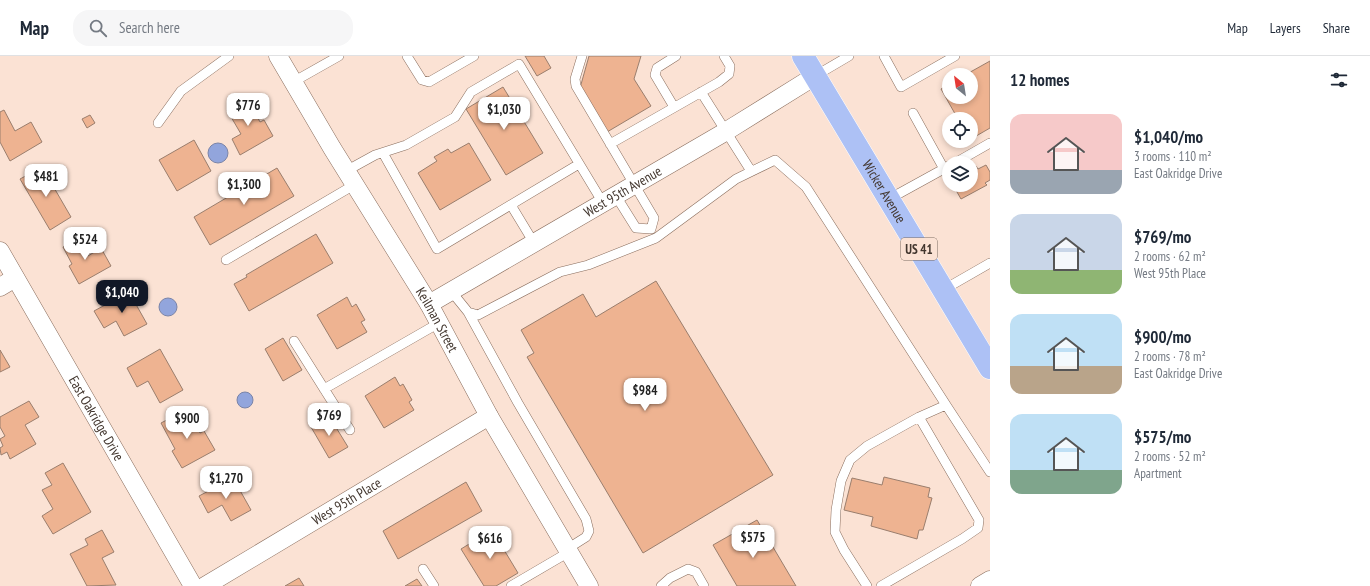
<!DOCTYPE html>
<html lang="en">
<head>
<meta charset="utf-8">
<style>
  body { margin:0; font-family:"PT Sans Narrow",sans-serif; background:#f6f6f7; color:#1f2937; height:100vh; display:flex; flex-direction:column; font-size:15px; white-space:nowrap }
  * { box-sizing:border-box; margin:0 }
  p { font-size:13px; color:#747a83 }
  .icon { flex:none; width:22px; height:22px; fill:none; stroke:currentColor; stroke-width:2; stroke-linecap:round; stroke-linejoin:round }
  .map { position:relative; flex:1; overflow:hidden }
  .details { display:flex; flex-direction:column; background:#fff; width:380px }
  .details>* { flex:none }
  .needle { width:26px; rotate:330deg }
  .buttons { position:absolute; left:942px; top:12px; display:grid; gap:8px }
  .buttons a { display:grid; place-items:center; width:36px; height:36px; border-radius:50%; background:#fff; box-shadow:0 2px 6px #0003; font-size:20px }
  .price { position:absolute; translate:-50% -34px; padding:0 9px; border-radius:8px; background:#fff; color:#222; font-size:13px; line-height:26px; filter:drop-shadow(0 1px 2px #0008) }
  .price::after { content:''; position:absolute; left:50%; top:24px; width:12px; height:9px; margin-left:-6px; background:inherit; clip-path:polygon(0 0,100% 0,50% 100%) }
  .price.active { background:#111827; color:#fff }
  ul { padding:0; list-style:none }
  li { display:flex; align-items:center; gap:12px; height:100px; padding:0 20px }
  li span { display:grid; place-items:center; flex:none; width:112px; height:80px; border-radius:12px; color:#555 }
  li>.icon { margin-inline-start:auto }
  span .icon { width:48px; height:48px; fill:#fffc; stroke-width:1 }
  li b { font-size:17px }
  h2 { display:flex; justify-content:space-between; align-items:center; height:48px; padding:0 20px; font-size:17px }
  header { display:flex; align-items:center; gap:24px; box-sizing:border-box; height:56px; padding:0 20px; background:#fff; border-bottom:1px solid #e0e1e3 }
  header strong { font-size:19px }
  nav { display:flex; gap:22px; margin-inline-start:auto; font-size:14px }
  .search { width:280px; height:36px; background:#f6f6f7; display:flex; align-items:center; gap:10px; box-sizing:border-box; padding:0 14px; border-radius:16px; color:#747a83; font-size:15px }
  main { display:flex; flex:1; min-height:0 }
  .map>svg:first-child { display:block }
</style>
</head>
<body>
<header>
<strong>Map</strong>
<div class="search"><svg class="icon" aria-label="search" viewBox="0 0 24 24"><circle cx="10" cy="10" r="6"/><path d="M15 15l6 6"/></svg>Search here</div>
<nav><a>Map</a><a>Layers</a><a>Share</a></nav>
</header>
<main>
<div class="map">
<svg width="990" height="530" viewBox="0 0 990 530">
  <rect width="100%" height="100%" fill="#fbe2d4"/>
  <path fill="#92a5dc" stroke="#7a84a8" d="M208 97a10 10 0 1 1 20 0a10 10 0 1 1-20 0Z
    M159 251a9 9 0 1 1 18 0a9 9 0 1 1-18 0Z
    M237 344a8 8 0 1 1 16 0a8 8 0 1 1-16 0Z"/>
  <path fill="#eeb391" stroke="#9a7e6d" d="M525,0H544L551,12L537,20Z
    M589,0H641L634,23L651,50L607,76L580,32Z
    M990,5V72L971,83V63H958L941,33L949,28V41H971V19H965Z
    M503,31L543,97L506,119L466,53Z
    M248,43L260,66L264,64L273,80L240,99L232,83L241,78L227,54Z
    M4,54L15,75L31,66L42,86L10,105L0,86V56Z
    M90,59L95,67L87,72L82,63Z
    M194,84L211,115L177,135L159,104Z
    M469,87L491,124L440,154L418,117L437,105L434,101L448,93L451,97Z
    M986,109L990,116V124L985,127L987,129L961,143L953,129H971V113L976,110L978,113Z
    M42,111L71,161L50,174L20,123Z
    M277,112L294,140L210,189L194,161Z
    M316,178L333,207L249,255L234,228L247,221L246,219Z
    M78,182L88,200L101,192L111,210L79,228L69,210L72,208L63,191Z
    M656,225L773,419L643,497L527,301L534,297L521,274L583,238L596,261Z
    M129,236L147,268L124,280L116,265L104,272L94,255Z
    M347,241L352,251L356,248L365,264L361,266L367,276L337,293L317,259Z
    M283,282L302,314L283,325L265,293Z
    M160,293L183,334L160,347L148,325L137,331L127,312Z
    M0,294L10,311L0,316Z
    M395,321L400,330L403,328L412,344L409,346L414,354L384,372L365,340Z
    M29,345L39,361L25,369L36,388L10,403L7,396L1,399L0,392L3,390L0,383L5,380L0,371V361Z
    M182,356L189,368L193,365L200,377L204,375L215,394L182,412L172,395L175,393L161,367Z
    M329,360L348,391L329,402L311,371Z
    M63,407L91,456L53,478L42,460L53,453L42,434L52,429L45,417Z
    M884,421L930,432L928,441L932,442L923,474H919L917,483L871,470L873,461L844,454L852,422L882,429Z
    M233,422L251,454L231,465L222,449L208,457L199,440Z
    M466,426L482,455L398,503L383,475Z
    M757,464L796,530H737L713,489Z
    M102,474L114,496L102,502L116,529L87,530L70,498L88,489L85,483Z
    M492,474L518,517L496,530H484L461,493Z
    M299,522L304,530H285Z
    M417,523L422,530H405Z"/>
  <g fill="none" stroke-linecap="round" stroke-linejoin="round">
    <g stroke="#896d5d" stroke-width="10">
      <path id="lane" d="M407,0L422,24L429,26L474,0
        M582,0L575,23L576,30L654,162L651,173L636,172L616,140
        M884,0L901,31L955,0
        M815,20L849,0
        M293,26L339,0
        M701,36L751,115
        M674,51L655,19L657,12L676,0
        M913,57L944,113
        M158,67L181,35L229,0
        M610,88L719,26L729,18L730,10L724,0
        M383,97L437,193L579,108
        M955,107L990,87
        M346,115L375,99L406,89L455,61L471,36L519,8L603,147
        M889,143L949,110
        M511,149L534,187
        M226,204L354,129
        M943,234L990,207
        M451,235L468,256L478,259L560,216L588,209L656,182L736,123L775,104L806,131L946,349
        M468,256L518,347L586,463L589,475L586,481L567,493
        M294,285L350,374
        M324,333L439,267
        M423,513L434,530
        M511,530L569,496
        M661,530L670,522L688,513L696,516L704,530
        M867,530L844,494L835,476L836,454L841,425L850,404L867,390L919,361
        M881,530L962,483L978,472L979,464L919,361L946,349L990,416"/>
    </g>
    <g stroke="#896d5d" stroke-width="19">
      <g id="street">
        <path id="s1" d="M278,0L332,92L429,248L489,360L589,530"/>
        <path id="s2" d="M0,195L193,530"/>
        <path d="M0,231L15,222"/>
        <path id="s3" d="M429,248L725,76L815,20"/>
        <path id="s4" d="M205,530L489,360"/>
        <path d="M980,530L990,524"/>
      </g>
    </g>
    <g stroke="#fff" stroke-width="23">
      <g id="highway">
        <path id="s5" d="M803,0L990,312"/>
      </g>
    </g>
    <use href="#lane" stroke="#fff" stroke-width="9"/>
    <use href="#street" stroke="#fff" stroke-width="18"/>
    <use href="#highway" stroke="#adc1f5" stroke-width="22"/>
  </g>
  <g text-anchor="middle" stroke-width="3" stroke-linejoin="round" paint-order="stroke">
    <rect fill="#fbe2d4" stroke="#7a6a60" stroke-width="1" x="901" y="182" width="36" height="22" rx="3"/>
    <g font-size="13" font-weight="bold" fill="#42362e">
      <text x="919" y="198">US 41</text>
    </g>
    <g font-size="14" fill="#42362e" stroke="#fbe2d4">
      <text dy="5" stroke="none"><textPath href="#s3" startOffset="224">West 95th Avenue</textPath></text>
      <text dy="5" stroke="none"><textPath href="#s5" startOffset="158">Wicker Avenue</textPath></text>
      <text dy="5" stroke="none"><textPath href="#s1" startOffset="308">Keilman Street</textPath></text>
      <text dy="5" stroke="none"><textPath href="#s2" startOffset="193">East Oakridge Drive</textPath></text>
      <text dy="5" stroke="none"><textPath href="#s4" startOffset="165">West 95th Place</textPath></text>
    </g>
  </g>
</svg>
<div class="buttons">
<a><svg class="needle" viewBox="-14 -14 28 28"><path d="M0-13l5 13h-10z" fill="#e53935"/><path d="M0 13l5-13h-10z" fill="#747a83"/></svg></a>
<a><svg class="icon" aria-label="locate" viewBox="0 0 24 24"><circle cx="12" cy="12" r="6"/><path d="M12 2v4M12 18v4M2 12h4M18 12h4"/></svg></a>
<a><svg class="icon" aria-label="layers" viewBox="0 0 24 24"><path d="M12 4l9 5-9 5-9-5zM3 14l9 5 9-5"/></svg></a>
</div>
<b class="price" style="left:248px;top:71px">$776</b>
<b class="price" style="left:504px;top:75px">$1,030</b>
<b class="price" style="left:46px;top:142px">$481</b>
<b class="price" style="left:244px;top:150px">$1,300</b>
<b class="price" style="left:85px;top:205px">$524</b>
<b class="price active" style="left:122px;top:258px">$1,040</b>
<b class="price" style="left:645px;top:356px">$984</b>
<b class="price" style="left:329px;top:381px">$769</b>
<b class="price" style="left:187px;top:384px">$900</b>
<b class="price" style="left:226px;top:444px">$1,270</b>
<b class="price" style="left:753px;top:503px">$575</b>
<b class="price" style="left:490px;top:504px">$616</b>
</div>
<section class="details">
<h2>12 homes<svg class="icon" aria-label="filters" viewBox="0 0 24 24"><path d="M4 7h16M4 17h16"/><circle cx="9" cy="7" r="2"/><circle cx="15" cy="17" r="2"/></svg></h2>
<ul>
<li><span style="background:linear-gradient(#f6c9c9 70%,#9aa5b1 0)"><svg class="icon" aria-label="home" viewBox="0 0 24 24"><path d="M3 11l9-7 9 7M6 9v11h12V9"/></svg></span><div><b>$1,040/mo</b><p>3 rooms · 110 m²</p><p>East Oakridge Drive</p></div></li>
<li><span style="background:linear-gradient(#c9d6e8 70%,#8fb573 0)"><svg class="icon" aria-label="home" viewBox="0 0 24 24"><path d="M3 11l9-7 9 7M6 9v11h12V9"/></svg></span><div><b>$769/mo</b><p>2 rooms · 62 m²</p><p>West 95th Place</p></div></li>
<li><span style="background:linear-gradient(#bfe0f5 65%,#b9a48a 0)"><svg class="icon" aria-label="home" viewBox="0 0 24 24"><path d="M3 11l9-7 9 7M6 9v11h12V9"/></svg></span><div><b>$900/mo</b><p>2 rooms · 78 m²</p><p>East Oakridge Drive</p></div></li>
<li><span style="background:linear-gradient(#bfe0f5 70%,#7fa58c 0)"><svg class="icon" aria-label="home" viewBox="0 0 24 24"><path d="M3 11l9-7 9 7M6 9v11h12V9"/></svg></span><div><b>$575/mo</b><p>2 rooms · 52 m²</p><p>Apartment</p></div></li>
</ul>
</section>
</main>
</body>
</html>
